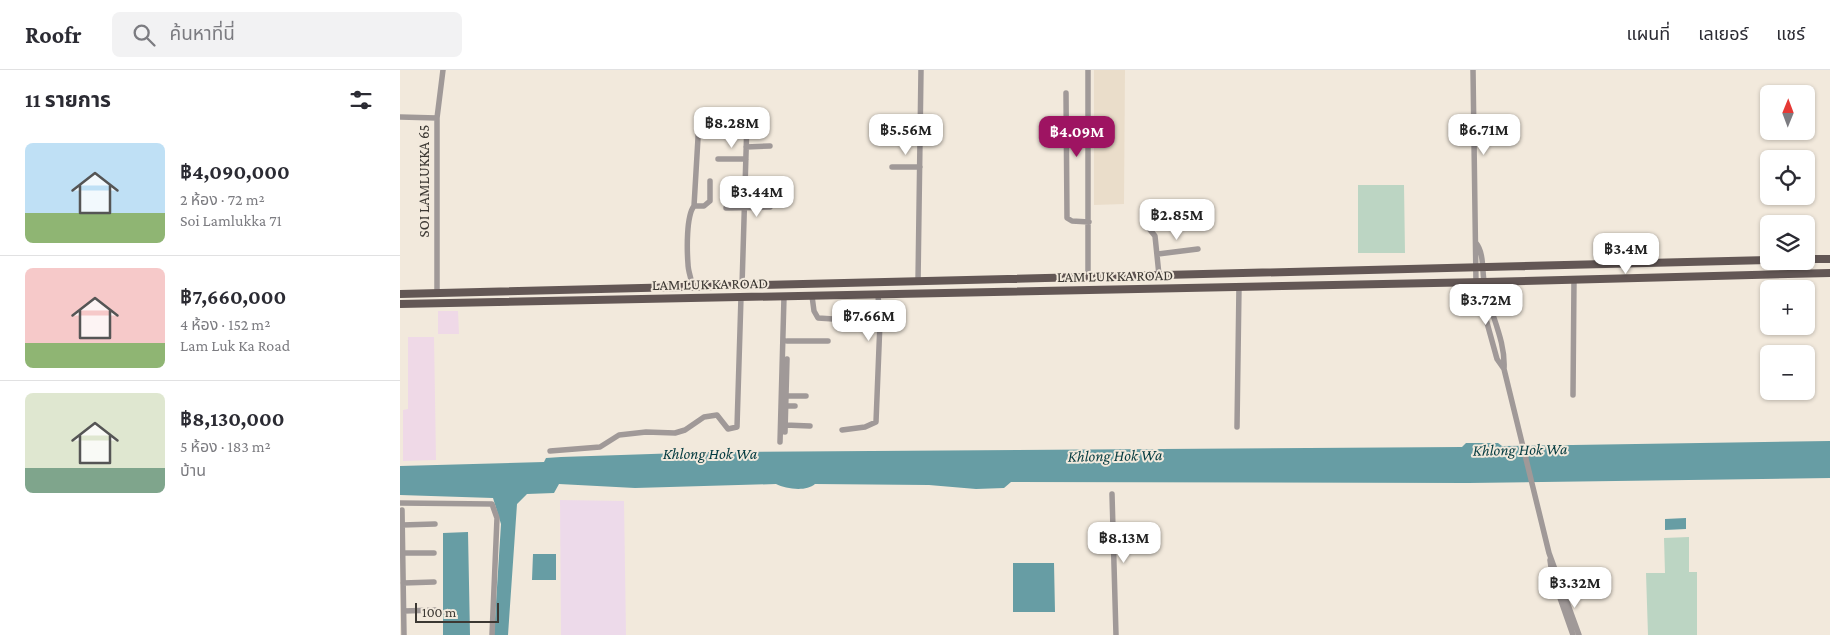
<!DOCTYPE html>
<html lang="th">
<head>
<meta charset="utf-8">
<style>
  body { margin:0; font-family:"Crimson Pro","Noto Sans Thai",serif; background:#f2f2f3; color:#2b2b33; height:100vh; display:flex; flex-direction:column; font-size:19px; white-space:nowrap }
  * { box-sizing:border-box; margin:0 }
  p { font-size:16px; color:#7c7c81 }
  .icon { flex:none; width:28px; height:28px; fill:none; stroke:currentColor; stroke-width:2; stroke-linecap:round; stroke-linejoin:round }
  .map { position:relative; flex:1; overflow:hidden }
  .drawer { display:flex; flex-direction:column; background:#fff; width:400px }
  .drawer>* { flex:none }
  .needle { width:32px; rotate:1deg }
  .fabs { position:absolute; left:1360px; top:15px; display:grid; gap:10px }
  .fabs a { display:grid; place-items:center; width:55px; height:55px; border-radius:8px; background:#fff; box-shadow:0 1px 4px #0004; font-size:25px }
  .scale { position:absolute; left:15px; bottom:12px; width:84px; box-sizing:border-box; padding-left:5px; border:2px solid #3c3833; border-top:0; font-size:14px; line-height:18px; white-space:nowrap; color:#3c3833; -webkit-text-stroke:4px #f2e9dc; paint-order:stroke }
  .price { position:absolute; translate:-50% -42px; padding:0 11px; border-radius:10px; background:#fff; color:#222; font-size:16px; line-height:32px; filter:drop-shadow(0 1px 2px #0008) }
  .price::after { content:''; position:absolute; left:50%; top:30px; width:15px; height:11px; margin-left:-8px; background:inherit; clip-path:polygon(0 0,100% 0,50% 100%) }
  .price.on { background:#9e1462; color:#fff }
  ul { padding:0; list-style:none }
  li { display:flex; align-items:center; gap:15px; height:125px; padding:0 25px }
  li+li { border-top:1px solid #e1e1e2 }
  li span { display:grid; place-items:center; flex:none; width:140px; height:100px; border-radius:8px; color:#555 }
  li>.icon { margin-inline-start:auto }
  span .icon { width:60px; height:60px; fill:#fffc; stroke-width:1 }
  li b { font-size:21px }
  h2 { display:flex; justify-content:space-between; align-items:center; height:60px; padding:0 25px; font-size:21px }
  header { display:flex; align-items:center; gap:30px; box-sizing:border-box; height:70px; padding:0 25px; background:#fff; border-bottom:1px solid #e1e1e2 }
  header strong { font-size:24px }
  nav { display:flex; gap:28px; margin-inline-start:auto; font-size:18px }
  .search { width:350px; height:45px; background:#f2f2f3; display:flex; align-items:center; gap:12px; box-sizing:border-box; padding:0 18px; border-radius:8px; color:#7c7c81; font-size:19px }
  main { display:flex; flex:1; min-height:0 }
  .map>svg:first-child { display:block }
</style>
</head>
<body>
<header>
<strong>Roofr</strong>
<div class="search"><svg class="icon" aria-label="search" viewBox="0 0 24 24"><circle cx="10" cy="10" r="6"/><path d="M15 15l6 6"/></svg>ค้นหาที่นี่</div>
<nav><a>แผนที่</a><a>เลเยอร์</a><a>แชร์</a></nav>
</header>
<main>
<section class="drawer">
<h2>11 รายการ<svg class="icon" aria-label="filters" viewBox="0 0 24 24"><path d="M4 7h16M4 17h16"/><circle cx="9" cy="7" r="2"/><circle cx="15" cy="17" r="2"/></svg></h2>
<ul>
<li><span style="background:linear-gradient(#bfe0f5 70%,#8fb573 0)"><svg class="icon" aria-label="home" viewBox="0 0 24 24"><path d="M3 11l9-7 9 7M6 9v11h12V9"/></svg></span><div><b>฿4,090,000</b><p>2 ห้อง · 72 m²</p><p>Soi Lamlukka 71</p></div></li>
<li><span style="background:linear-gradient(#f6c9c9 75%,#8fb573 0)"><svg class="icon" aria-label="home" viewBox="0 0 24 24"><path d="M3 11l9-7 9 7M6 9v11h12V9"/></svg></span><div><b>฿7,660,000</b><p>4 ห้อง · 152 m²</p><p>Lam Luk Ka Road</p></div></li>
<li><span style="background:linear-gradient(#dfe7d0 75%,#7fa58c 0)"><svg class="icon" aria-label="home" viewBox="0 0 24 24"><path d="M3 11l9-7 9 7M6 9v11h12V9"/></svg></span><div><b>฿8,130,000</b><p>5 ห้อง · 183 m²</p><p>บ้าน</p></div></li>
</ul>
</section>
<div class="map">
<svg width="1430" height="565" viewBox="0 0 1430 565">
  <rect width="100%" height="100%" fill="#f2e9dc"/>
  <path fill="#eddaea" d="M160,430L224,431L226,565H161Z"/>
  <path fill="#eaddca" d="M694,0H725L724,134L694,135Z"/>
  <path fill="#efd9e7" d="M38,241H58L59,264H38Z
    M8,267H34L36,390L3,391V340L8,339Z"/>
  <path fill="#bcd5c3" d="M958,115H1004L1005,183H958Z
    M1289,467V502H1297V565H1248L1246,503H1265L1264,468Z"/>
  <path fill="#679da4" d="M1430,371V408L1068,413L611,412L604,418L576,419L529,415L415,414C406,422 386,419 376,414L235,418L159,414L154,423L127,424L117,434L108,565H94L101,454L93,428L0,425V396L144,392L146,388L161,387L311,382L1062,377L1066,373H1098L1102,376Z
    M1286,448V459L1265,460V449Z
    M68,462L70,565H43V463Z
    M133,484H156V510H132Z
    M613,493H654L655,542H613Z"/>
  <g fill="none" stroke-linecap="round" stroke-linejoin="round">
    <path stroke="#a09998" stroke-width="5.5" d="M1073,0L1076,213L1097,289L1104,299
      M666,23L667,148L672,151L689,152
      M0,47L37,48
      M346,77L370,76
      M318,89H346
      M492,97H520
      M294,136H304L310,131V111
      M326,138L370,137
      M747,156L755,166L759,205
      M1076,173C1084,183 1082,199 1084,211C1088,240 1106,269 1104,299L1149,483L1179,565
      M758,184L798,179
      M688,207V0
      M518,212L521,0
      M342,216L347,51
      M292,217C292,209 288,202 288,194C287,181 286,146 294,136L299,51
      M37,223V48L43,0
      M478,225L480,252
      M412,226L414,241L418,248L480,252L476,352L465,357L442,360
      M387,271H428
      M1173,325L1174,210
      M386,326H406
      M386,336H395
      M385,355L410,356
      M837,357L839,217
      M385,362L387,289
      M380,372L384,227
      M150,381L200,377L219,365L246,362L275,363L285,360L304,347L317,345L328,359L337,357L341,227
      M712,424L716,565
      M0,433L92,434L97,448L92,565
      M2,440L4,565
      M2,455L35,454
      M3,483H34
      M1150,490L1152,505L1173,565
      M3,513L34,512
      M4,541L35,540"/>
    <path stroke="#635755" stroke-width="8" d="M1406,189H1430
      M0,224L1369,190
      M0,234L1084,212L1430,203"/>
  </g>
  <g text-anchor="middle" stroke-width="4" stroke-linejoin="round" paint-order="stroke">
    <g font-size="15" fill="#3c3833" stroke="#f2e9dc">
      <text transform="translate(24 111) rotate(-90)" y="5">SOI LAMLUKKA 65</text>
      <text transform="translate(715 206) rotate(-1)" y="5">LAM LUK KA ROAD</text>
      <text transform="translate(310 214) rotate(-1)" y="5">LAM LUK KA ROAD</text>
    </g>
    <g font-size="16" font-style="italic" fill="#043b40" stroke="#f2e9dc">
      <text transform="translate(1120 379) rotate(-1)" y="6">Khlong Hok Wa</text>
      <text x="310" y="389">Khlong Hok Wa</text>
      <text transform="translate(715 385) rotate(-1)" y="6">Khlong Hok Wa</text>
    </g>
  </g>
</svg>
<div class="fabs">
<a><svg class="needle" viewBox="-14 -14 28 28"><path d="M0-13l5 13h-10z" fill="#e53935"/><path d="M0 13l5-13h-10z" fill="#7c7c81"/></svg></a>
<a><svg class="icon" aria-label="locate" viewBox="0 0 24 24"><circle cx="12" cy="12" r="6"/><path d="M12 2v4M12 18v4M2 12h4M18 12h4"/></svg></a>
<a><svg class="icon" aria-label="layers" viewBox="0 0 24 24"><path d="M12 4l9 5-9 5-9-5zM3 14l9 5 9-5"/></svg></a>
<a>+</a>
<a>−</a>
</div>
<div class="scale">100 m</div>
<b class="price" style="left:332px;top:79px">฿8.28M</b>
<b class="price" style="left:506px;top:86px">฿5.56M</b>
<b class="price" style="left:1084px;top:86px">฿6.71M</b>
<b class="price on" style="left:677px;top:88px">฿4.09M</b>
<b class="price" style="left:357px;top:148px">฿3.44M</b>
<b class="price" style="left:777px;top:171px">฿2.85M</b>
<b class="price" style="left:1226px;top:205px">฿3.4M</b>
<b class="price" style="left:1086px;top:256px">฿3.72M</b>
<b class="price" style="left:469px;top:272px">฿7.66M</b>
<b class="price" style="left:724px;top:494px">฿8.13M</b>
<b class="price" style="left:1175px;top:539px">฿3.32M</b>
</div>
</main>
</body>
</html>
